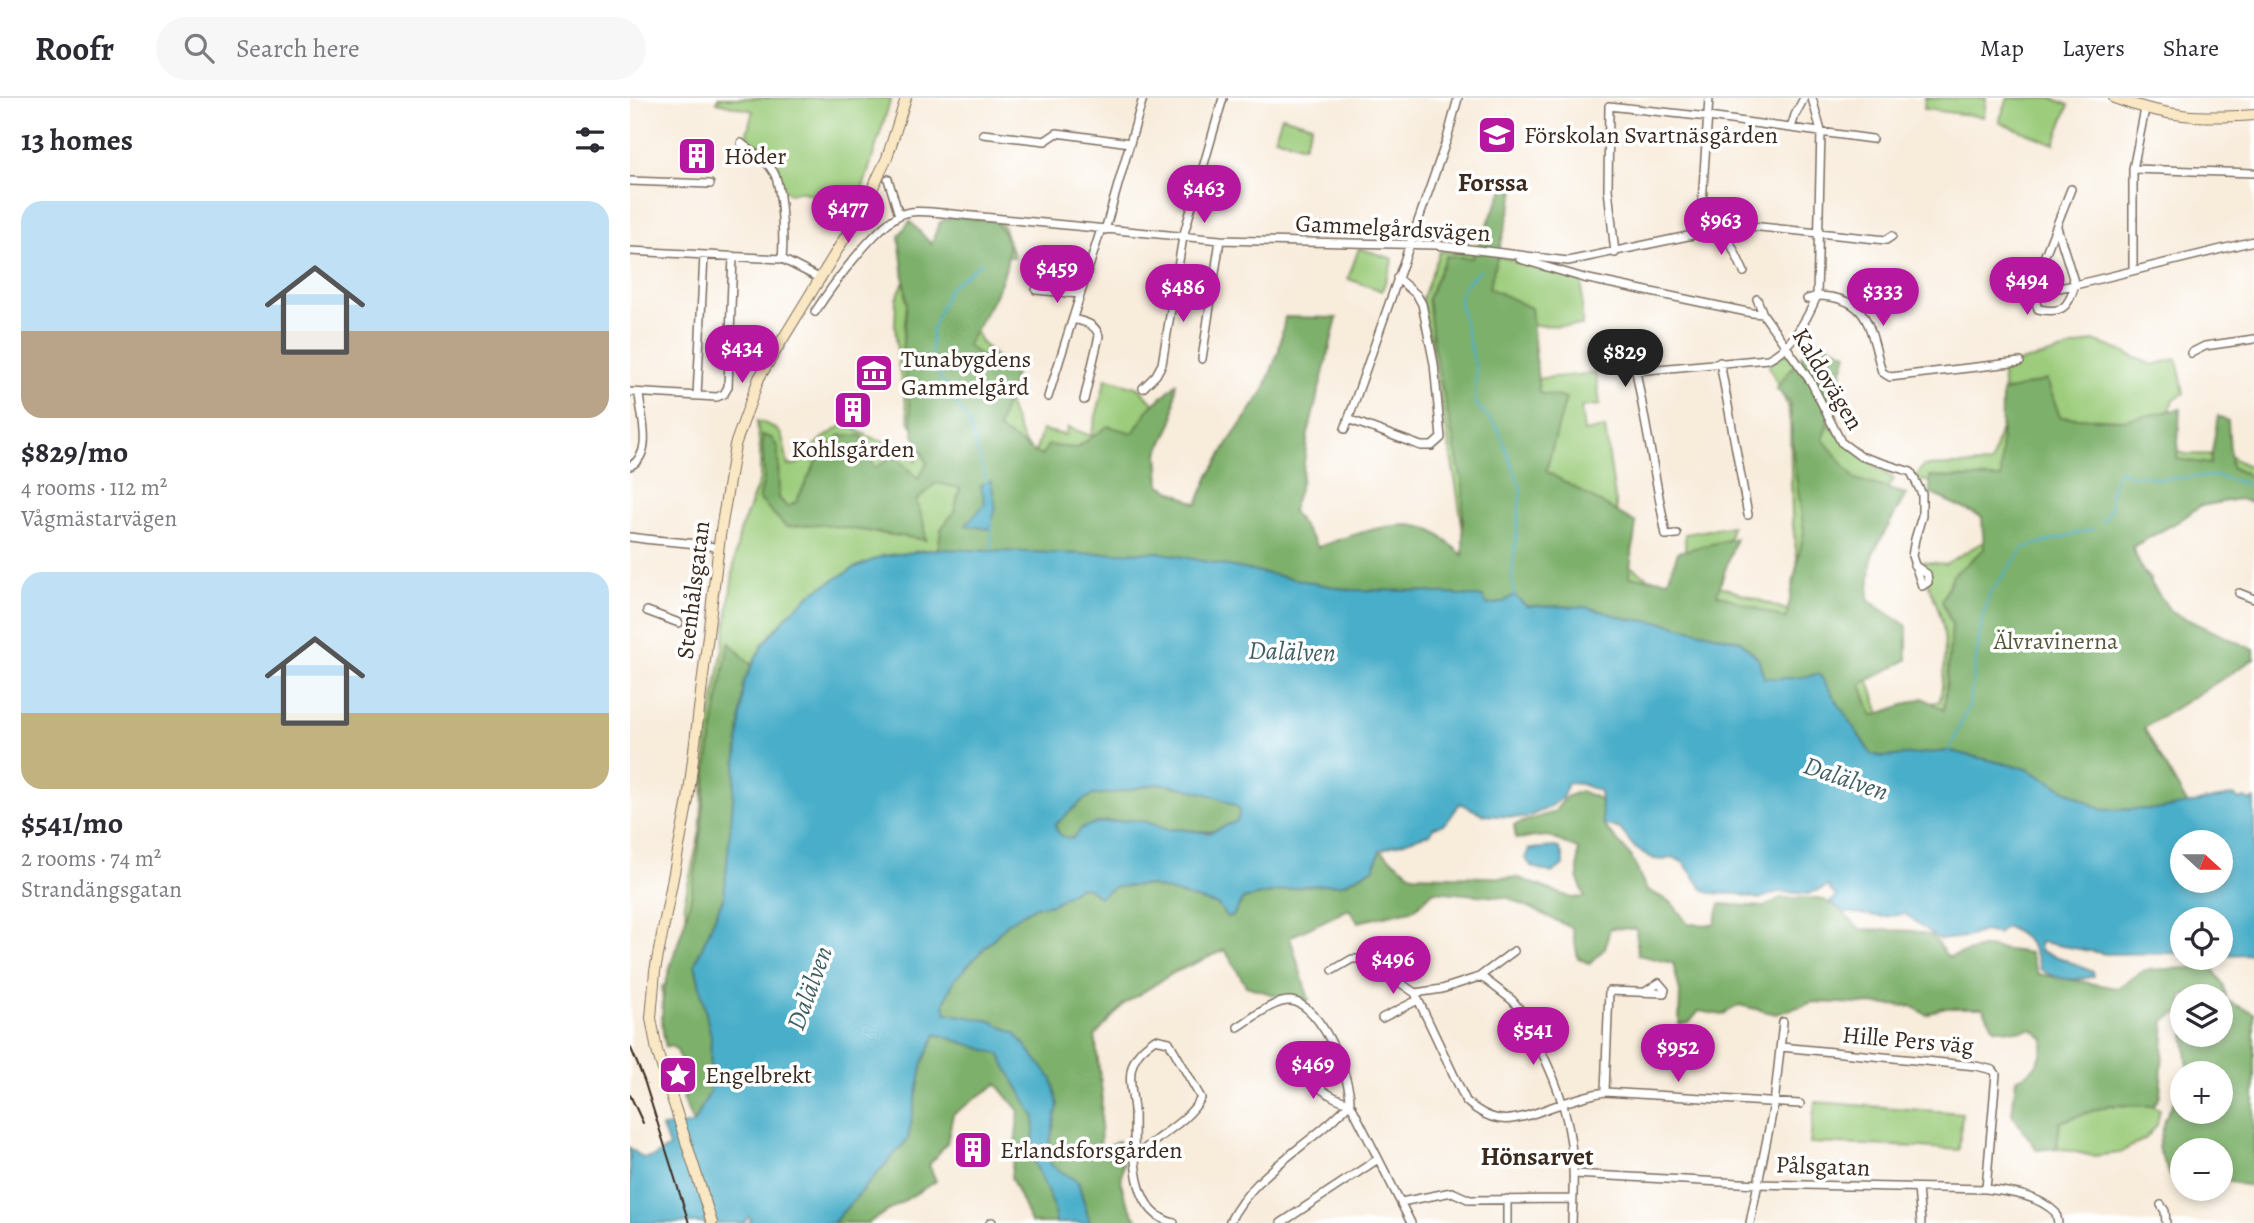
<!DOCTYPE html>
<html lang="en">
<head>
<meta charset="utf-8">
<style>
  body { margin:0; font-family:Alegreya,serif; background:#f7f7f7; color:#2b2b33; height:100vh; display:flex; flex-direction:column; font-size:26px; white-space:nowrap }
  * { box-sizing:border-box; margin:0 }
  p { font-size:23px; color:#7c7c81 }
  .icon { flex:none; width:38px; height:38px; fill:none; stroke:currentColor; stroke-width:2; stroke-linecap:round; stroke-linejoin:round }
  .map { position:relative; flex:1; overflow:hidden }
  .panel { display:flex; flex-direction:column; background:#fff; width:630px }
  .panel>* { flex:none }
  .needle { width:46px; rotate:111deg }
  .tools { position:absolute; left:1540px; top:732px; display:grid; gap:14px }
  .tools a { display:grid; place-items:center; width:63px; height:63px; border-radius:50%; background:#fff; box-shadow:0 4px 10px #0003; font-size:35px }
  .price { position:absolute; translate:-50% -60px; padding:0 16px; border-radius:24px; background:#b5179e; color:#fff; font-size:23px; line-height:46px; filter:drop-shadow(0 2px 4px #0008) }
  .price::after { content:''; position:absolute; left:50%; top:42px; width:21px; height:16px; margin-left:-10px; background:inherit; clip-path:polygon(0 0,100% 0,50% 100%) }
  .price.on { background:#222; color:#fff }
  ul { padding:0; list-style:none }
  li { display:grid; align-content:center; gap:14px; height:371px; padding:0 21px }
  li span { display:grid; place-items:center; height:217px; border-radius:21px; color:#555 }
  li>.icon { margin-inline-start:auto }
  span .icon { width:126px; height:126px; fill:#fffc; stroke-width:1 }
  li b { font-size:30px }
  h2 { display:flex; justify-content:space-between; align-items:center; height:84px; padding:0 21px; font-size:30px }
  header { display:flex; align-items:center; gap:42px; box-sizing:border-box; height:98px; padding:0 35px; background:#fff; border-bottom:2px solid #e1e1e2 }
  header strong { font-size:33px }
  nav { display:flex; gap:38px; margin-inline-start:auto; font-size:24px }
  .search { width:490px; height:63px; background:#f7f7f7; display:flex; align-items:center; gap:18px; box-sizing:border-box; padding:0 24px; border-radius:38px; color:#7c7c81; font-size:26px }
  main { display:flex; flex:1; min-height:0 }
  .map>svg:first-child { display:block }
</style>
</head>
<body>
<header>
<strong>Roofr</strong>
<div class="search"><svg class="icon" aria-label="search" viewBox="0 0 24 24"><circle cx="10" cy="10" r="6"/><path d="M15 15l6 6"/></svg>Search here</div>
<nav><a>Map</a><a>Layers</a><a>Share</a></nav>
</header>
<main>
<section class="panel">
<h2>13 homes<svg class="icon" aria-label="filters" viewBox="0 0 24 24"><path d="M4 7h16M4 17h16"/><circle cx="9" cy="7" r="2"/><circle cx="15" cy="17" r="2"/></svg></h2>
<ul>
<li><span style="background:linear-gradient(#bfe0f5 60%,#b9a48a 0)"><svg class="icon" aria-label="home" viewBox="0 0 24 24"><path d="M3 11l9-7 9 7M6 9v11h12V9"/></svg></span><div><b>$829/mo</b><p>4 rooms · 112 m²</p><p>Vågmästarvägen</p></div></li>
<li><span style="background:linear-gradient(#bfe0f5 65%,#c2b280 0)"><svg class="icon" aria-label="home" viewBox="0 0 24 24"><path d="M3 11l9-7 9 7M6 9v11h12V9"/></svg></span><div><b>$541/mo</b><p>2 rooms · 74 m²</p><p>Strandängsgatan</p></div></li>
</ul>
</section>
<div class="map">
<svg width="1624" height="1125" viewBox="0 0 1624 1125">
  <rect width="100%" height="100%" fill="#fff"/>
  <filter id="ink" filterUnits="userSpaceOnUse"><feTurbulence type="fractalNoise" baseFrequency=".0143" numOctaves="2"/><feDisplacementMap in="SourceGraphic" scale="14" xChannelSelector="R" yChannelSelector="G"/><feConvolveMatrix kernelMatrix="1 2 1 2 8 2 1 2 1" color-interpolation-filters="sRGB"/></filter>
  <filter id="wash" filterUnits="userSpaceOnUse"><feTurbulence type="fractalNoise" baseFrequency=".00686" numOctaves="4" result="noise"/><feDisplacementMap in="SourceGraphic" scale="28" xChannelSelector="R" yChannelSelector="G"/><feGaussianBlur stdDeviation="1.57" result="paint"/><feColorMatrix in="noise" values="0 0 0 0 0 0 0 0 0 0 0 0 0 0 0 0 0 1.4 0 .05"/><feComposite in="paint" operator="in"/></filter>
  <g filter="url(#wash)">
    <rect width="100%" height="100%" fill="#f8ecdb"/>
    <path fill="#9ccc7b" stroke="#6c7b4c" stroke-width="2" d="M88,0H261L234,87L219,108L170,93L160,96L151,90L145,51L115,42L123,13L87,4Z
      M1295,0H1356L1354,19L1294,11Z
      M1378,0H1422L1439,7L1424,46L1369,24Z
      M652,18L682,27L674,48L645,39Z
      M356,124L372,125L384,159L359,158L341,224L351,244L371,264L379,308L393,343L405,356L412,332L435,337L438,329L461,338L476,280L509,290L530,313L518,432L838,468L826,386L792,202L810,153L850,155L876,160L952,184V228L879,227L883,283L966,275L970,307L951,309L954,334L975,330L988,421L978,454L1056,504L1055,436L1102,428L1087,487L1165,515L1168,467L1162,420L1160,326L1158,309L1139,268L1141,262L1157,255L1162,260C1180,317 1216,348 1264,381L1229,435L1235,571L1250,616L1310,603C1314,576 1318,546 1311,520C1306,500 1295,483 1290,463L1315,466L1363,438L1358,411L1298,383L1284,382L1293,368L1361,366L1376,311L1371,268L1407,260L1463,243L1484,250L1522,267L1547,261L1554,295L1543,303L1540,309L1545,353L1555,356L1597,357L1624,371V401H1608L1570,408L1549,423L1502,449L1512,472L1521,482L1504,624L1543,694L584,460L313,450L287,453L152,525L133,546L114,581L64,1023L55,998L62,987L59,974L33,922L32,888L45,887L57,819L54,805L70,733L77,639L93,550L105,460L110,433L130,381V353L127,323C158,331 152,341 158,368L167,366L189,343L218,324L230,334L247,342L263,346L285,364L291,355L292,346L279,323L268,264L265,227L266,201L279,173Z
      M729,150L763,161L752,193L718,181Z
      M1185,1004L1332,1015L1329,1052L1291,1049L1180,1045Z
      M1480,1007L1523,1008L1530,1011L1527,1027L1515,1041L1489,1055L1463,1058L1427,1050L1430,1024Z"/>
    <path fill="#7db06b" stroke="#5c6d44" stroke-width="2" d="M878,81L887,85L859,190L901,210L909,295L936,300L916,373L1006,425L999,479L1038,482L1048,454L1106,440L1087,496L1156,521L1174,433L1164,365L1160,305L1146,290L1185,241L1217,255L1193,341L1225,381L1276,396L1242,457L1238,502L1277,528V562L1231,586L1242,618L1293,600L1314,612L1322,527L1312,503L1323,477L1354,451L1352,419L1300,395V379L1371,380L1372,294L1417,282L1430,319L1493,322L1550,311L1547,361L1580,366L1588,318L1598,323L1601,369L1624,380V405L1608,401L1570,408L1549,423L1502,449L1512,472L1541,514L1624,552V561L1514,630L1558,707L1532,711L1472,712L1397,671L1320,653L1254,659L1241,656L1189,576L1166,580H1134L1128,560L1110,543L1034,525L998,521L956,509L896,508L872,505L857,507L852,499L784,493L719,492L528,454L452,456L308,451L311,431L324,414L330,390L306,385L286,403L293,422L296,442L190,426L156,429L129,401L134,381L132,337L142,340L148,350L149,400L157,409L166,404L189,358L211,337L232,338L244,370L265,358L288,381L297,365L284,337L272,253L277,206L269,138L280,123L301,146L310,124L323,118L364,123C371,130 377,137 378,146C382,177 352,220 337,247L359,265L385,275L368,331L411,358L418,347L446,350L478,328L503,335L518,312L546,286L543,323L528,355L530,387L567,406L579,378L600,342L633,294L649,252L655,219L707,220L678,336L671,385L662,413L688,449C717,439 772,417 802,433C813,439 823,449 833,457V388L804,250L798,200L816,158L842,160Z
      M99,544L122,568L114,584L94,798L65,866L81,938L80,994L63,1026L53,1000L60,992L47,952L41,948L36,949C21,889 53,849 62,793C70,751 73,708 78,665C83,624 92,584 99,544Z
      M526,686C548,687 593,698 610,711L607,723C588,738 570,733 549,731C545,731 542,732 538,732C523,731 514,721 495,723C487,723 476,722 468,725C452,730 434,757 425,727L453,702L463,697L482,695Z
      M950,693L970,701L975,729L1001,758L1016,791L1042,805L1058,826L1084,827L1090,806L1134,809L1150,800H1189L1205,807L1230,831L1284,833L1302,838L1318,859L1356,849L1400,855L1408,876L1487,890L1515,872L1582,869L1594,888L1597,903L1624,915V1089L1591,1082V1052H1552V1082H1542L1528,1050L1536,1018L1552,989V1013H1591V975H1558L1555,936H1591V898H1552V913L1535,922L1530,999L1523,1008L1480,1007L1430,1024L1427,1050L1407,1052L1382,1016L1386,981C1407,972 1411,964 1414,941L1402,931L1388,933L1364,930L1353,910H1311L1297,917L1281,908L1184,904L1146,916L1109,907L1092,917L1069,913L1059,925L1049,926L1050,894L1043,865L1008,857L1006,831L980,830L975,850L960,866L948,860L942,830L879,800L804,793L785,811L728,824L719,811L660,839L679,902L650,899L616,888L595,852L545,874L494,906L465,938L472,994L470,1052L488,1043C499,1059 489,1071 492,1088C494,1102 502,1114 510,1125H460L448,1084L421,1068L419,1047L428,1007L361,923L316,915L314,905L324,882L378,825L404,809L423,806L449,789L518,787L588,807L597,819L603,818L613,801L674,788L714,786L744,770L749,752L783,777L889,780L942,800L955,799L948,781V751L918,738L886,741L884,727L924,714L936,699Z
      M305,936L369,955L405,1020L402,1059L423,1106L426,1125H401L381,1079L389,1013L367,986L323,1016L317,1045L299,1067L306,1083L238,1125H203L278,1041L293,964Z"/>
    <path fill="#4aaec9" stroke="#426c74" stroke-width="2" fill-rule="evenodd" d="M361,383L366,410L360,431L336,427L355,406L351,387Z
      M308,451L452,456L528,454L719,492L784,493L852,499L858,507L872,505L884,497L896,508L956,509L998,521L1034,525L1110,543L1128,560L1134,580H1166L1189,576L1241,656L1254,659L1320,653L1397,671L1472,712L1532,711L1604,697L1609,702L1615,700L1620,703L1624,701V856L1591,857V821H1552V855L1476,856L1411,844L1409,845L1410,853L1431,860L1463,874L1464,878C1446,884 1426,882 1410,871C1406,849 1397,839 1377,829L1372,831L1368,836L1353,833L1337,839L1310,842L1275,816L1252,819L1215,814L1200,805L1206,798L1200,792L1199,788L1178,796L1148,794L1129,801L1108,796L1080,795L1072,790L1054,765L1043,759L1034,762L1024,761L1005,750L990,731L973,726L970,693L951,686L938,685L932,700L918,710L895,720L854,717L830,705C821,717 820,726 804,729L801,735L750,752L744,770L713,786L674,788L613,801L603,818L597,819L588,807L518,787L484,789L469,799L459,790L449,789L423,806L404,809L378,825L324,882L314,905L316,915L361,923L385,935L422,981L428,1007L419,1047L421,1067L448,1084L460,1125H426L423,1106L402,1059L405,1020L369,956L306,936L293,964L278,1041L203,1125H119L121,1120L118,1119L114,1125H0V1050L13,1060L23,1059L39,1049L32,1029L63,1026L80,994L81,938L65,866L94,798L114,584L133,546L158,517L182,495L224,470L252,458ZM526,686C548,687 593,698 610,711L607,723L579,735L548,731L537,732L517,724L501,722L467,725L453,729L442,741C432,739 428,737 425,727L453,702L463,697L482,695ZM1552,744H1591V782H1552Z
      M925,749L929,750L933,758V767L922,775L902,769L895,760L899,751Z"/>
    <g fill="none" stroke-linecap="round" stroke-linejoin="round">
      <path stroke="#4aaec9" stroke-width="2" d="M352,164L319,190L302,232L301,265L339,325L357,385
        M850,172L831,191L830,207L846,271L845,305L868,330L891,391L882,478L884,498
        M1473,424L1481,408L1480,395L1489,372L1504,378L1514,377L1526,381L1586,378L1624,388
        M361,452L362,422
        M1318,655L1339,608L1352,521L1360,495L1394,450L1463,431"/>
    </g>
  </g>
  <g filter="url(#ink)">
    <g fill="none" stroke-linecap="round" stroke-linejoin="round">
      <g stroke="#7d6e60" stroke-width="10">
        <path id="street" d="M1161,30L1165,17L1174,0
          M353,36L415,43L427,35L500,45
          M111,45C122,54 137,62 144,75C152,89 154,144 152,161
          M1503,71L1624,75
          M258,81L269,117
          M0,83L80,86
          M1427,129L1445,187
          M1094,131L1114,174
          M475,132L513,0
          M1070,135L1079,0
          M0,153L152,161L191,181
          M985,155L978,91L979,8L1078,19L1242,41
          M890,161L954,180L1122,215L1133,216L1181,284L1211,344L1230,358L1281,374L1292,396V418L1285,441L1282,458L1292,488
          M1503,172V71L1515,11
          M1445,187C1438,210 1432,216 1408,211L1405,201L1412,193L1445,187L1624,143
          M406,192L450,196
          M1127,201L1133,216
          M1177,201L1187,198L1191,33L1182,0
          M1405,201L1404,185L1441,91
          M185,214C201,189 243,132 268,118C280,111 299,114 312,115L590,142L806,147L938,163L1111,127L1256,142L1262,138
          M443,221C454,224 465,225 469,238L454,302
          M1561,255L1575,248L1624,241
          M572,261L590,142
          M1090,264L1118,417
          M513,290L526,277L532,266L553,139L593,0
          M0,294L87,299L94,296L98,289L103,158
          M67,298L74,157
          M418,299L471,131
          M718,321L791,348H802L811,340L804,266L792,206L787,197L767,180
          M715,331L817,41L828,0
          M0,368C25,356 10,317 9,295
          M1047,436L1036,437L1006,273L1138,261C1162,250 1177,221 1187,198C1241,199 1239,230 1252,274L1260,279L1390,264
          M0,439C30,444 60,443 89,450
          M1284,467L1297,476L1298,484L1292,488
          M1609,495L1624,501
          M17,513L49,525
          M703,872L722,861H736L785,895L836,1003C867,1031 886,1022 922,1009C939,1003 956,997 975,994L1170,1006
          M849,879L884,853
          M785,895L812,891L849,879L856,882L882,902L892,914C912,954 934,995 940,1039C945,1068 943,1096 942,1125
          M752,920L788,902
          M608,929C623,920 643,902 661,903C690,905 721,979 720,1005L781,1125
          M1151,949L1346,968L1363,972L1366,976L1356,1091
          M975,994L979,893L1034,895L1035,892L1029,885L1015,894
          M506,1059C526,1038 556,1026 571,1000L539,944L525,941C514,949 506,955 502,969C498,981 503,999 504,1012C505,1050 498,1114 544,1125
          M944,1076L1128,1086L1356,1091C1380,1094 1408,1097 1426,1115L1428,1125
          M1288,1090L1291,1125
          M877,1101V1125
          M771,1104L822,1094L840,1102L943,1101
          M1531,1107L1535,1113L1536,1125
          M360,1125L362,1124
          M599,1125C625,1072 681,1048 720,1005C696,999 683,985 668,968
          M651,1125L748,1061
          M1120,1125L1144,1006L1153,924"/>
      </g>
      <g stroke="#7d6e60" stroke-width="12">
        <path id="secondary" d="M1484,0C1536,19 1570,21 1624,17
          M82,1125L27,953L21,920L25,873L58,702L90,438L105,347L129,280L233,110L257,60L276,0"/>
      </g>
      <use href="#street" stroke="#fff" stroke-width="7"/>
      <use href="#secondary" stroke="#fae7c3" stroke-width="10"/>
      <path stroke="#3b2a1e" stroke-width="2" d="M0,948L14,982L59,1125
        M0,997L13,1025"/>
    </g>
  </g>
  <defs>
    <g id="school-square" transform="scale(2.0125)"><rect x="-9" y="-9" width="18" height="18" rx="4" fill="#b5179e" stroke="#fff"/><path d="M0-5L7-2L0 1L-7-2ZM-4 1L0 2.5L4 1V4Q0 6-4 4Z" fill="#fff"/></g>
    <g id="building-square" transform="scale(2.0125)"><rect x="-9" y="-9" width="18" height="18" rx="4" fill="#b5179e" stroke="#fff"/><path d="M-4-6H4V6H1V3H-1V6H-4ZM-2.5-4.3h1.7v1.8h-1.7ZM.8-4.3h1.7v1.8H.8ZM-2.5-1h1.7V.8h-1.7ZM.8-1h1.7V.8H.8Z" fill="#fff"/></g>
    <g id="museum-square" transform="scale(2.0125)"><rect x="-9" y="-9" width="18" height="18" rx="4" fill="#b5179e" stroke="#fff"/><path d="M0-6L6-3V-2H-6V-3ZM-5-1h2V3h-2ZM-1-1h2V3h-2ZM3-1h2V3H3ZM-6 4H6V6H-6Z" fill="#fff"/></g>
    <g id="sight-square" transform="scale(2.0125)"><rect x="-9" y="-9" width="18" height="18" rx="4" fill="#b5179e" stroke="#fff"/><path d="M0-6L1.8-2.2L6-1.7L2.9 1.2L3.7 5.4L0 3.3L-3.7 5.4L-2.9 1.2L-6-1.7L-1.8-2.2Z" fill="#fff"/></g>
  </defs>
  <g fill-rule="evenodd">
    <use href="#school-square" x="867" y="37"/>
    <use href="#building-square" x="67" y="58"/>
    <use href="#museum-square" x="244" y="275"/>
    <use href="#building-square" x="223" y="312"/>
    <use href="#sight-square" x="48" y="977"/>
    <use href="#building-square" x="343" y="1052"/>
  </g>
  <g text-anchor="middle" stroke-width="7" stroke-linejoin="round" paint-order="stroke">
    <g font-size="24" fill="#3b2a1e" stroke="#fff" text-anchor="start">
      <text x="894" y="45">Förskolan Svartnäsgården</text>
      <text x="94" y="66">Höder</text>
      <text x="271" y="269">Tunabygdens<tspan x="271" dy="28">Gammelgård</tspan></text>
      <text x="223" y="359" text-anchor="middle">Kohlsgården</text>
      <text x="75" y="985">Engelbrekt</text>
      <text x="370" y="1060">Erlandsforsgården</text>
    </g>
    <g font-size="24" fill="#3b2a1e" stroke="#fff">
      <text transform="translate(763 130) rotate(3)" y="8">Gammelgårdsvägen</text>
      <text transform="translate(1198 281) rotate(59)" y="8">Kaldovägen</text>
      <text transform="translate(63 492) rotate(-83)" y="8">Stenhålsgatan</text>
      <text transform="translate(1278 942) rotate(5)" y="8">Hille Pers väg</text>
      <text transform="translate(1193 1068) rotate(2)" y="8">Pålsgatan</text>
    </g>
    <g font-size="24" fill="#585b3a" stroke="#fff">
      <text x="1426" y="551">Älvravinerna</text>
    </g>
    <g font-size="26" font-weight="bold" fill="#3b2a1e" stroke="#fff">
      <text x="863" y="93">Forssa</text>
      <text x="907" y="1067">Hönsarvet</text>
    </g>
    <g font-size="26" font-style="italic" fill="#415f62" stroke="#fff">
      <text transform="translate(662 553) rotate(2)" y="9">Dalälven</text>
      <text transform="translate(1216 680) rotate(19)" y="9">Dalälven</text>
      <text transform="translate(179 890) rotate(-70)" y="9">Dalälven</text>
    </g>
  </g>
</svg>
<div class="tools">
<a><svg class="needle" viewBox="-14 -14 28 28"><path d="M0-13l5 13h-10z" fill="#e53935"/><path d="M0 13l5-13h-10z" fill="#7c7c81"/></svg></a>
<a><svg class="icon" aria-label="locate" viewBox="0 0 24 24"><circle cx="12" cy="12" r="6"/><path d="M12 2v4M12 18v4M2 12h4M18 12h4"/></svg></a>
<a><svg class="icon" aria-label="layers" viewBox="0 0 24 24"><path d="M12 4l9 5-9 5-9-5zM3 14l9 5 9-5"/></svg></a>
<a>+</a>
<a>−</a>
</div>
<b class="price" style="left:574px;top:127px">$463</b>
<b class="price" style="left:218px;top:147px">$477</b>
<b class="price" style="left:1091px;top:159px">$963</b>
<b class="price" style="left:427px;top:207px">$459</b>
<b class="price" style="left:1397px;top:219px">$494</b>
<b class="price" style="left:553px;top:226px">$486</b>
<b class="price" style="left:1253px;top:230px">$333</b>
<b class="price" style="left:112px;top:287px">$434</b>
<b class="price on" style="left:995px;top:291px">$829</b>
<b class="price" style="left:763px;top:898px">$496</b>
<b class="price" style="left:903px;top:969px">$541</b>
<b class="price" style="left:1048px;top:986px">$952</b>
<b class="price" style="left:683px;top:1003px">$469</b>
</div>
</main>
</body>
</html>
